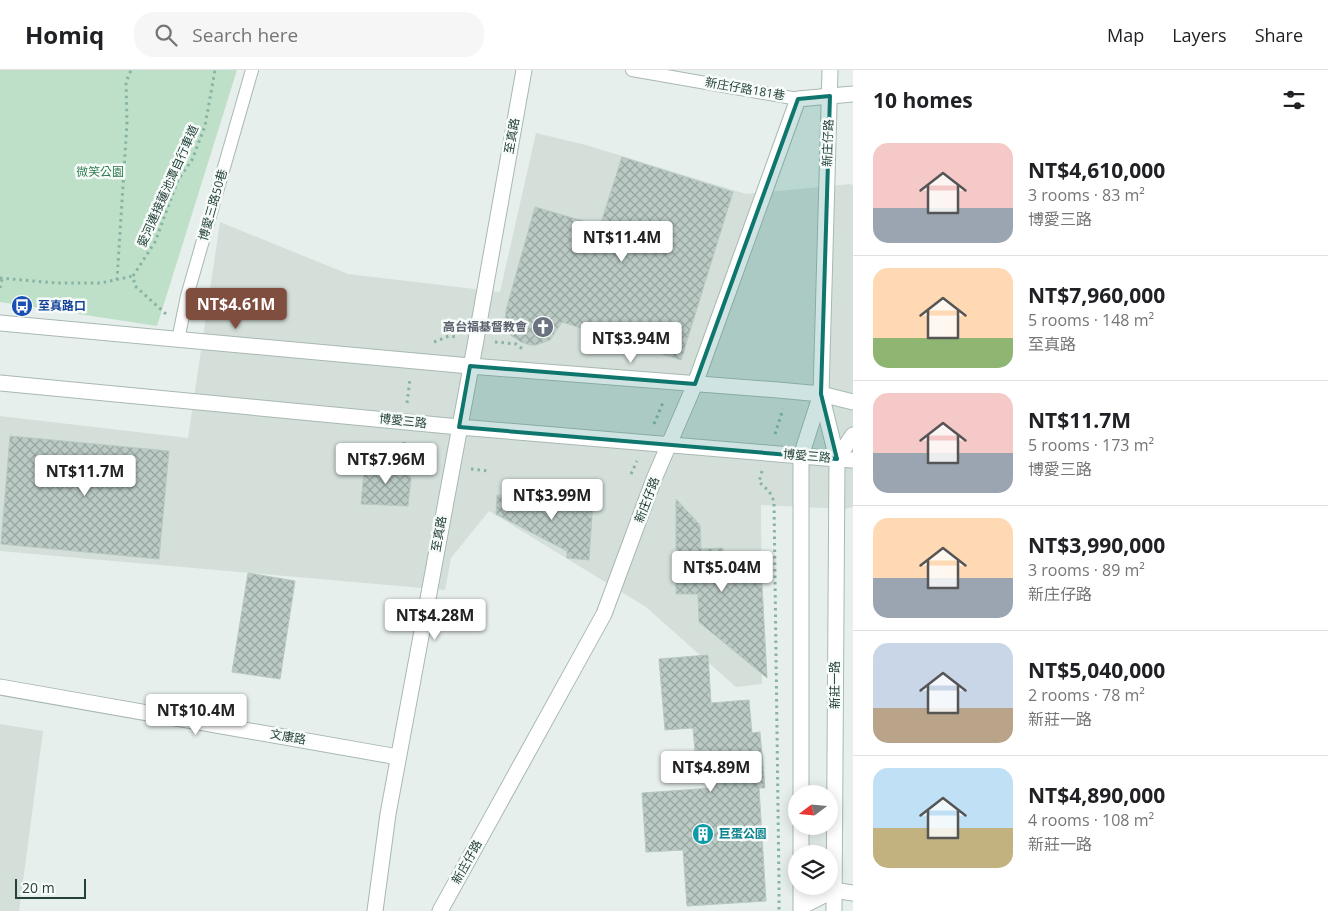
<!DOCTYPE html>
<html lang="en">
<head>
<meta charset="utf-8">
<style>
  body { margin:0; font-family:"Open Sans","Noto Sans TC",sans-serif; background:#f6f6f6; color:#202124; height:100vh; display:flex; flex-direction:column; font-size:19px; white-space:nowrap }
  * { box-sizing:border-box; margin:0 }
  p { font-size:16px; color:#757577 }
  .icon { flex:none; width:28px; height:28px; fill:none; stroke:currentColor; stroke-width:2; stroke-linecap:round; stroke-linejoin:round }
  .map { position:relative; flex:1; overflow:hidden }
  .panel { display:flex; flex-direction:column; background:#fff; width:475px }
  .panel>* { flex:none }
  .needle { width:32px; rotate:254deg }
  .buttons { position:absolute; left:788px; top:715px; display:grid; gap:10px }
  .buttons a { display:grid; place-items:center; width:50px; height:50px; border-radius:50%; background:#fff; box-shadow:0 2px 12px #0003; font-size:25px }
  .scale { position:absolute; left:15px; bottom:12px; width:71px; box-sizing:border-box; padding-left:5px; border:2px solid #24423a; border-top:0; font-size:14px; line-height:18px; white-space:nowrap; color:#24423a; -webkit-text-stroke:4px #f7fbf9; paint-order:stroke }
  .price { position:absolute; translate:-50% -42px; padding:0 11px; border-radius:5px; background:#fff; color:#222; font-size:16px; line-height:32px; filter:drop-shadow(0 1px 2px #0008) }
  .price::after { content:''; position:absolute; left:50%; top:30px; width:15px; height:11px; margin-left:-8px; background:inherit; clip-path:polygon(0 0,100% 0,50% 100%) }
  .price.on { background:#7f4e3f; color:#fff }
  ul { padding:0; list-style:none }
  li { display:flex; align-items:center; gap:15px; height:125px; padding:0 20px }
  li+li { border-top:1px solid #e0e0e0 }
  li span { display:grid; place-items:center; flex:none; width:140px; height:100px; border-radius:15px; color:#555 }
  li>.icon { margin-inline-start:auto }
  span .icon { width:60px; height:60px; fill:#fffc; stroke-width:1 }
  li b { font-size:21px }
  h2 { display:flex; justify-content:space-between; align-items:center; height:60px; padding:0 20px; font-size:21px }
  header { display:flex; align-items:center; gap:30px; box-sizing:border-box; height:70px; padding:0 25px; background:#fff; border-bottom:1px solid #e0e0e0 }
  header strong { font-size:24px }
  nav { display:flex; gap:28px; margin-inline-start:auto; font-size:18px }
  .search { width:350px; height:45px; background:#f6f6f6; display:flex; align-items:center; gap:12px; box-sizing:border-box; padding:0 18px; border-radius:20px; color:#757577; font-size:19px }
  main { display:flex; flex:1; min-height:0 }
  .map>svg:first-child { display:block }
</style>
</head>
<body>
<header>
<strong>Homiq</strong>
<div class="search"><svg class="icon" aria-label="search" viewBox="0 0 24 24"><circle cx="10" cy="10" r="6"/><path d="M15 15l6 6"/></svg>Search here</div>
<nav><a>Map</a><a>Layers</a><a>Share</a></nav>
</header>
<main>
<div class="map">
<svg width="853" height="841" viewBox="0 0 853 841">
  <defs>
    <pattern id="building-cross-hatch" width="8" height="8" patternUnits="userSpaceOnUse" patternTransform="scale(1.25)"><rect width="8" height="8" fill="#bbcac4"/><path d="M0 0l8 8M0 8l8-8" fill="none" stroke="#98a6a0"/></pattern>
  </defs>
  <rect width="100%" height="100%" fill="#e6efeb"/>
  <path fill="#d4dfda" d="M536,63L586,75L746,124L851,114L853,116V437L845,439L761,435L762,614L736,617L646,537L489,441L451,488L445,520L0,481V346L188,368L220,152L348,204L500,222Z
    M0,654L43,661L19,841H0Z"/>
  <path fill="#bfe0c8" d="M0,0H237L157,256L0,232Z"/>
  <path fill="url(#building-cross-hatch)" stroke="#b8c9c2" d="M622,87L733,122L681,290L562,252L550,270L536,275H530L521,272L509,264L505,253L506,240L535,137L600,156Z
    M10,366L169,381L159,489L1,474Z
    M365,392L400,394L406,400L411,408L408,436L361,434Z
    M497,425L593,432L589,490L567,488V481L496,444Z
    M676,429L700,455L701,479L723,478L725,498L761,496L767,608L699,552L698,524H676Z
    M248,503L295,511L280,609L232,602Z
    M708,585L711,633L749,630L752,663L760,662L765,718H759L766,831L687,836L683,780L646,782L642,723L712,718L709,680L695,681L693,658L665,660L659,589Z"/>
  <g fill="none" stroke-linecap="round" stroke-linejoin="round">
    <g stroke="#a8b8b2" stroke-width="14">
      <path id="lane" d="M632,0L798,29
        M178,270L187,226L252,0"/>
    </g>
    <g stroke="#a8b8b2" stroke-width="17">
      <path id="street" d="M0,253L470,296L778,320L821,324L801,386V724
        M0,313L459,357L837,389
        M0,617L398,687
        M801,784V756
        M801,837L834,820L853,823
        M375,841L388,744L476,270L524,0
        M440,841L604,544L654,409L695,314L798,29L853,24
        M801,841V816"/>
    </g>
    <g stroke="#a4bbb3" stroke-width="17">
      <path id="secondary" d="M830,0L821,324L837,389L834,841
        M821,324L853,332
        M837,389L853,365
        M837,389L853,390"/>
    </g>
    <path stroke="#86b3a5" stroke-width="3" stroke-dasharray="2.5 4" stroke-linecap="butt" d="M0,208L56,213H101L133,206
      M117,210L127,53L126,12L131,0
      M0,218L2,209
      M166,244L135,216L133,206L155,172L178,110L192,90L205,56L215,0
      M434,272L449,266L456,267
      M495,272L516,274L524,280
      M407,333L410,309
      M654,354L664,330
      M775,364L783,339
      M403,381L404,371
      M419,392L433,394
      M471,399L488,401
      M762,401L759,412L769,421L774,431L779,815V841
      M631,404L637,391"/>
    <use href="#lane" stroke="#fff" stroke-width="12"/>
    <use href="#street" stroke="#fff" stroke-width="15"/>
    <use href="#secondary" stroke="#fff" stroke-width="15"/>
  </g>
  <path fill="#0f766e" fill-opacity="0.2" stroke="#0f766e" stroke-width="4" stroke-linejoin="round" d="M830,26L821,324L837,389L459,357L470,296L695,314L798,29Z"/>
  <defs>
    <g id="bus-disc" transform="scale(1.125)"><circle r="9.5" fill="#1a4fb4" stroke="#f7fbf9"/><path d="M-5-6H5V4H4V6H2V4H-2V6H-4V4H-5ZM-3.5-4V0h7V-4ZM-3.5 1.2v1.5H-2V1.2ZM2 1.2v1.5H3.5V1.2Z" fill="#fff"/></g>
    <g id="church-disc" transform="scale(1.125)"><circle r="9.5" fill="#6b7280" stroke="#f7fbf9"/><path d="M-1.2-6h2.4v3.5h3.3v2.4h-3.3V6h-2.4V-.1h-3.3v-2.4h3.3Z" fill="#fff"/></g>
    <g id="building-disc" transform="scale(1.125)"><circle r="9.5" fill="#0f9aa8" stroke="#f7fbf9"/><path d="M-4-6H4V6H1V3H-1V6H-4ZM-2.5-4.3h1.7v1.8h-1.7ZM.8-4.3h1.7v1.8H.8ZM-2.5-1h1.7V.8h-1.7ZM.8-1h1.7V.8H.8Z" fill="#fff"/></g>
  </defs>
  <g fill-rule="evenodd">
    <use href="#bus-disc" x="22" y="236"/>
    <use href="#church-disc" x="543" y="257"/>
    <use href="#building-disc" x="703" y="764"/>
  </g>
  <g text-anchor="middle" stroke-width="5" stroke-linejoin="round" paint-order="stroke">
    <g font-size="12" fill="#24423a" stroke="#f7fbf9">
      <text transform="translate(745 19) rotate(10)" y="4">新庄仔路181巷</text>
      <text transform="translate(512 66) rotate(-80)" y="4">至真路</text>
      <text transform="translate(828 73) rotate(-88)" y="4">新庄仔路</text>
      <text transform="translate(168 116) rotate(-66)" y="4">愛河連接蓮池潭自行車道</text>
      <text transform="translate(213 135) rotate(-74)" y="4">博愛三路50巷</text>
      <text transform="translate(403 351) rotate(6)" y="4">博愛三路</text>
      <text transform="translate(807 386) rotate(5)" y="4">博愛三路</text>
      <text transform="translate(647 430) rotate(-69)" y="4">新庄仔路</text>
      <text transform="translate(439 464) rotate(-80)" y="4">至真路</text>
      <text transform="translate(835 615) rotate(-90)" y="4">新莊一路</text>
      <text transform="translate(288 667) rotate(10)" y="4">文康路</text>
      <text transform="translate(467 792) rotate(-61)" y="4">新庄仔路</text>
    </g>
    <g font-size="12" fill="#2d7a4b" stroke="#f7fbf9">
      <text x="100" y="106">微笑公園</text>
    </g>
    <g font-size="12" font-weight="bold" fill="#164399" stroke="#f7fbf9" text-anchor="start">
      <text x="38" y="240">至真路口</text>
    </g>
    <g font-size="12" font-weight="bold" fill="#5b616d" stroke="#f7fbf9" text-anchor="end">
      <text x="527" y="261">高台福基督教會</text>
    </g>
    <g font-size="12" font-weight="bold" fill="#0d838f" stroke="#f7fbf9" text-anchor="start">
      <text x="719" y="768">巨蛋公園</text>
    </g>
  </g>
</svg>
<div class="buttons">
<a><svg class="needle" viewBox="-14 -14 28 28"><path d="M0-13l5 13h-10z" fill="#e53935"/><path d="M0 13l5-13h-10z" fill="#757577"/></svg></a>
<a><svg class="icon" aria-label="layers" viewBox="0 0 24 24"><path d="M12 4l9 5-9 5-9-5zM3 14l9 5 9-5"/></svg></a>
</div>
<div class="scale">20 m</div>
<b class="price" style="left:622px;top:193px">NT$11.4M</b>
<b class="price on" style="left:236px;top:260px">NT$4.61M</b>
<b class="price" style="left:631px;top:294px">NT$3.94M</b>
<b class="price" style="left:386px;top:415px">NT$7.96M</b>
<b class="price" style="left:85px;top:427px">NT$11.7M</b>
<b class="price" style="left:552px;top:451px">NT$3.99M</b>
<b class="price" style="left:722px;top:523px">NT$5.04M</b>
<b class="price" style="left:435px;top:571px">NT$4.28M</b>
<b class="price" style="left:196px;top:666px">NT$10.4M</b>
<b class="price" style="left:711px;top:723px">NT$4.89M</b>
</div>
<section class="panel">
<h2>10 homes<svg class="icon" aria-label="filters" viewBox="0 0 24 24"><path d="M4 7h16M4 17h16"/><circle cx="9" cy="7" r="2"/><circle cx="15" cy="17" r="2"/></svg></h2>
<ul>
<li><span style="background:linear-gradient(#f6c9c9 65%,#9aa5b1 0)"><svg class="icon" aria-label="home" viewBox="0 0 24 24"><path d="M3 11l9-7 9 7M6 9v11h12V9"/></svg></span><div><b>NT$4,610,000</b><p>3 rooms · 83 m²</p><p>博愛三路</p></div></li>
<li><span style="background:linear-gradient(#ffd9b3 70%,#8fb573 0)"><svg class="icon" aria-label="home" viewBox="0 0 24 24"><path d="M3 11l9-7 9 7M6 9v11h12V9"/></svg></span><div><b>NT$7,960,000</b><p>5 rooms · 148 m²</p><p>至真路</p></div></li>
<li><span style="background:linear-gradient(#f6c9c9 60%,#9aa5b1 0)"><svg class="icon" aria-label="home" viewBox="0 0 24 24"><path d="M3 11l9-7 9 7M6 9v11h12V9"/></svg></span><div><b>NT$11.7M</b><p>5 rooms · 173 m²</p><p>博愛三路</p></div></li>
<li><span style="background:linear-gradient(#ffd9b3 60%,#9aa5b1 0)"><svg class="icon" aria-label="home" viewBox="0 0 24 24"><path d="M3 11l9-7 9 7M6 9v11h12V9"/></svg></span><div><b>NT$3,990,000</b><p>3 rooms · 89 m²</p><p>新庄仔路</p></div></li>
<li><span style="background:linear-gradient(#c9d6e8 65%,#b9a48a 0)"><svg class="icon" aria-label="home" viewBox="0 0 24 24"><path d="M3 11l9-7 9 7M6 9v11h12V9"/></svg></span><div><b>NT$5,040,000</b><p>2 rooms · 78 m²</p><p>新莊一路</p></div></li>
<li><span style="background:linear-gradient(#bfe0f5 60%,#c2b280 0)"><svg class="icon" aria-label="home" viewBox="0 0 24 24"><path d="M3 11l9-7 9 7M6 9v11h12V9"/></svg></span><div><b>NT$4,890,000</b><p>4 rooms · 108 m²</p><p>新莊一路</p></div></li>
</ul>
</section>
</main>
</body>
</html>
